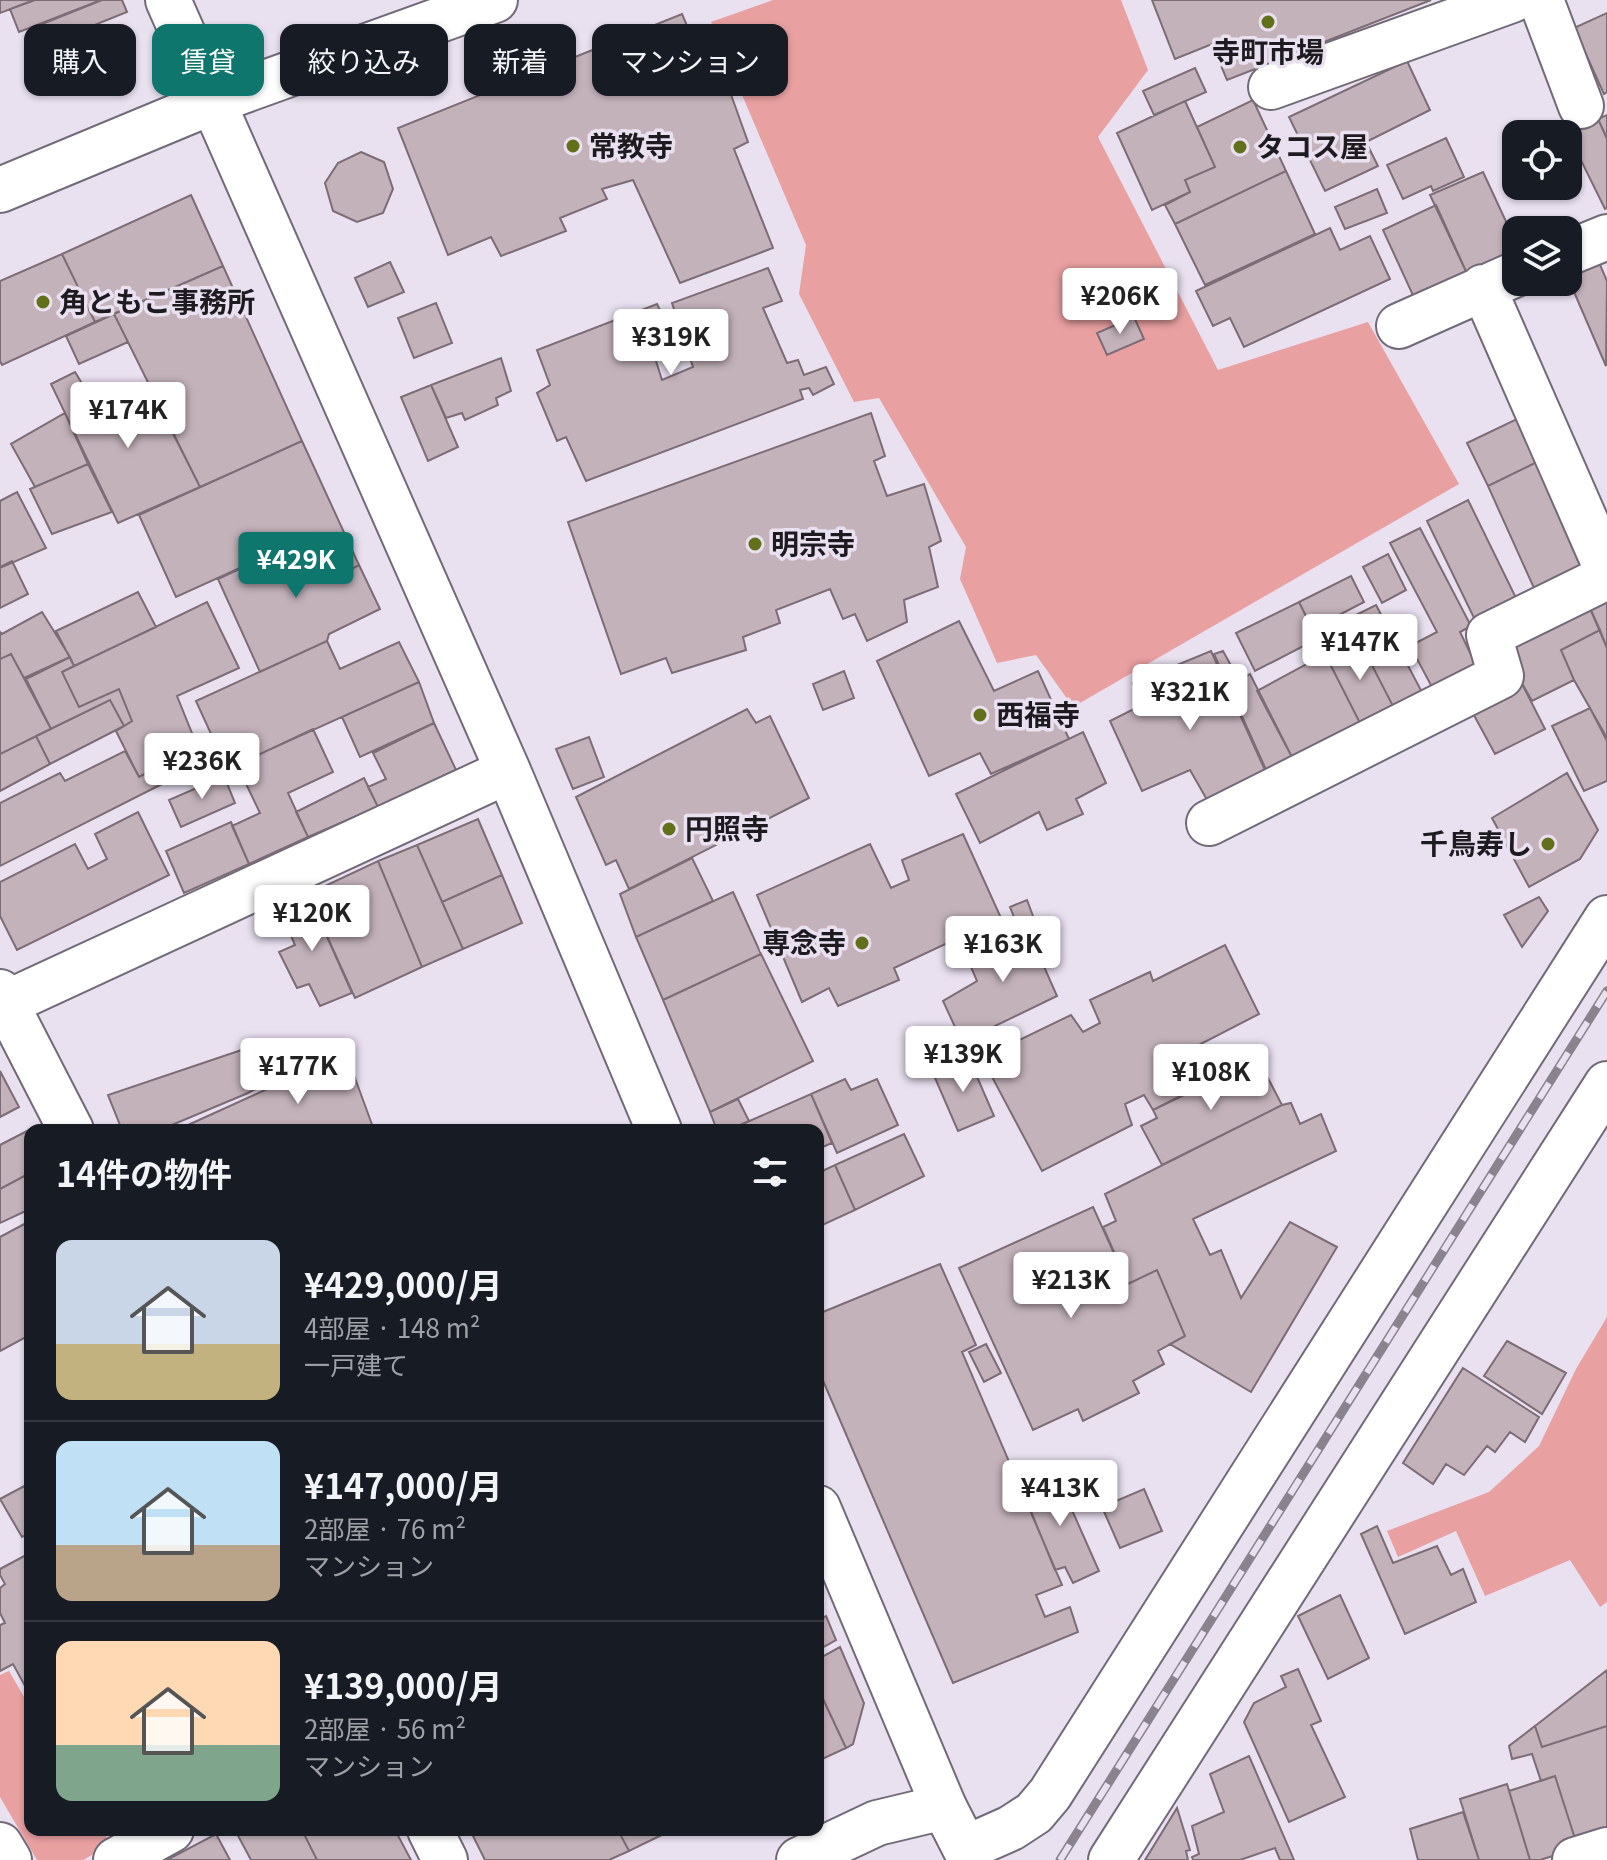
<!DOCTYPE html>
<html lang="ja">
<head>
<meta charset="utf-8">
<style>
  body { margin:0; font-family:Georgia,"Noto Sans JP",serif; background:#242831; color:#f1f3f6; height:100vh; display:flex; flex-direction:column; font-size:30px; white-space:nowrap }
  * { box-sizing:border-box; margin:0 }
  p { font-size:26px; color:#9ea1a6 }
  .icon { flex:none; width:44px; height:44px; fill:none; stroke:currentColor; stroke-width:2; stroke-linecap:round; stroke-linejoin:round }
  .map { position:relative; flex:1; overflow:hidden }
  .sheet { position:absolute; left:24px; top:1124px; width:800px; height:712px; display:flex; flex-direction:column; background:#171b24; border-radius:16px; box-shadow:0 2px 6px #0004 }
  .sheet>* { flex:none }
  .top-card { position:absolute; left:24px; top:24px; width:800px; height:72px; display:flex; gap:16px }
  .buttons { position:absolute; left:1502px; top:120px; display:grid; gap:16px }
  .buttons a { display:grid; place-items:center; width:80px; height:80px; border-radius:16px; background:#171b24; box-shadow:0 2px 6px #0004; font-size:40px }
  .price { position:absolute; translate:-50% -68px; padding:0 18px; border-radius:8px; background:#fff; color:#222; font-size:26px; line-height:52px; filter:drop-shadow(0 2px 4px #0008) }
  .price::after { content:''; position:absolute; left:50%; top:48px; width:24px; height:18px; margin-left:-12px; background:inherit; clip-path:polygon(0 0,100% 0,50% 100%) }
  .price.on { background:#0f766e; color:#fff }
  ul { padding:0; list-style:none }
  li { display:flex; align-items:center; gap:24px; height:200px; padding:0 32px }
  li+li { border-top:2px solid #363941 }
  li span { display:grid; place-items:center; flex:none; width:224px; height:160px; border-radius:16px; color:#555 }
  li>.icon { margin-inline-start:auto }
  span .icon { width:96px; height:96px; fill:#fffc; stroke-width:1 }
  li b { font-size:34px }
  h2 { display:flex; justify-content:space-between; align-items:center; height:96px; padding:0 32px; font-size:34px }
  .chip { padding:0 28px; border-radius:16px; background:#171b24; box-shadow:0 2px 6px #0004; font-size:28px; line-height:72px }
  .chip.on { background:#0f766e; color:#fff }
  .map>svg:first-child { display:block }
</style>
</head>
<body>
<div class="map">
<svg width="1607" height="1860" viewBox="0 0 1607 1860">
  <rect width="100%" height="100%" fill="#e9e0f0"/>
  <path fill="#e9a0a1" d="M773,0H1121L1148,70L1098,137L1218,370L1368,322L1459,484L1073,707L1036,655L997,663L960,579L966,547L879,398L854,402L799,294L806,245L711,22Z
    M1607,1317V1602L1600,1607L1570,1560L1485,1596L1456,1531L1398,1557L1387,1531L1489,1492L1539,1446L1576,1369Z
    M9,1671L30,1707V1830H103L110,1845L83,1860H37L0,1797V1675Z"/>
  <path fill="#c4b2bb" stroke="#7c6c75" stroke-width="2" d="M0,0H35L0,13Z
    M34,0H101L19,32L10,9Z
    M102,0H122L127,12L45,45L37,26Z
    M1152,0H1431L1227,80L1212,44L1175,59Z
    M1607,13V92L1604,94L1574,28Z
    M682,14L712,84L725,78L748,142L734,149L773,248L680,283L633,180L602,189L607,199L560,218L566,231L501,256L491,237L448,255L398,128Z
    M1407,61L1430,110L1366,142L1378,166L1325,191L1289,117Z
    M1195,68L1206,92L1154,115L1143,91Z
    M1253,100L1286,171L1175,224L1165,205L1190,192L1185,180L1215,167L1197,127Z
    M1185,101L1215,167L1185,180L1190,192L1152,210L1117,133Z
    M1595,112L1607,139V208L1605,209L1565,128Z
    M1607,115V138L1598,119Z
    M1446,138L1464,177L1433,191L1431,186L1403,199L1387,165Z
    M361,152L384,162L393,189L383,213L357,222L333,211L325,183L338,163Z
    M1286,171L1315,234L1205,285L1175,224Z
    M1483,172L1516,243V260L1470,280L1430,195Z
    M1377,189L1387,213L1345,229L1335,207Z
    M191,195L223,266L95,322L62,254Z
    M1436,205L1470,280L1417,304L1383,230Z
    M1330,228L1340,250L1370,236L1390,279L1244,347L1230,318L1213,326L1196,291Z
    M1595,253L1607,281L1606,366L1568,278V265Z
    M62,254L95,322L2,365L0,361V281Z
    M390,262L404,292L368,307L355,278Z
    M223,266L302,441L200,487L114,314Z
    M768,268L782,301L763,308L787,363L798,360L804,375L826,367L834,384L813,395L809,388L800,390L803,399L586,481L566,437L557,441L537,393L550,385L537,350L657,304L669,329L649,339L662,380L693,367L672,303Z
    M436,303L452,343L414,358L398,318Z
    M114,314L128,342L79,364L66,336Z
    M1134,317L1144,339L1107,355L1097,333Z
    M501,358L511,391L496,398L498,405L465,420L462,413L446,418L431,385Z
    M75,372L102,416L152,392L200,487L118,523L51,384Z
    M431,385L458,447L428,461L401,397Z
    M65,413L88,464L35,487L11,444Z
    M871,413L885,456L874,461L887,496L924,484L941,541L929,547L938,587L904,600L907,622L867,641L855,614L843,619L830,589L776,610L780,623L743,637L746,650L672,673L666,658L621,674L568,522Z
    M1519,418L1539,461L1488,486L1467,443Z
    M302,441L359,565L350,570L335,541L324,548L317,533L176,597L139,515Z
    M1539,461L1591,573L1538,597L1488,486Z
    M88,464L112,512L52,534L30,489Z
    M17,492L46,548L0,568V501Z
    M1468,500L1517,600L1475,620L1427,521Z
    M1420,528L1471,626L1460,632L1476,665L1432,687L1410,646L1437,632L1390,543Z
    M317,533L324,548L335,541L350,570L359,565L380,609L329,634L327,641L260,672L218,579Z
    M1388,554L1406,590L1382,603L1363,567Z
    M12,561L28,594L0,608V567Z
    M1351,576L1364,602L1339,615L1352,640L1325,654L1299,602Z
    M1607,586V648L1585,597Z
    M138,592L156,627L74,666L56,631Z
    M1585,597L1600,630L1561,650L1574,680L1532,701L1518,676L1502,638Z
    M207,602L239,668L177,696L198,748L139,777L116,731L132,721L119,689L79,707L62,672Z
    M1299,602L1317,639L1255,671L1236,633Z
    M1376,605L1424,696L1395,710L1348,619Z
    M42,612L70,657L24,678L11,654L0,659V632L2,634Z
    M959,621L994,691L1038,671L1069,739L991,774L980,753L929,776L877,661Z
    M1600,630L1607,648V738L1574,680L1561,650Z
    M1358,638L1395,710L1362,727L1325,654Z
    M327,641L340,669L399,642L419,682L227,769L196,701Z
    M1211,651L1269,779L1210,805L1190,770L1142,791L1110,721L1142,705L1133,683Z
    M1223,651L1239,680L1250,674L1293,759L1267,772L1214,654Z
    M11,654L51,729L0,754V659Z
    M1325,654L1362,727L1293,759L1257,691Z
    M70,657L74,666L62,672L79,707L119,689L132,721L124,726L110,700L51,729L26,679Z
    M844,671L854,698L823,710L813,684Z
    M1518,676L1545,729L1495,754L1469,706Z
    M419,682L434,723L360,757L342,717Z
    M110,700L124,726L50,764L36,736Z
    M1590,708L1607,741V781L1584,791L1552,726Z
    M747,709L756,723L770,716L809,798L629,889L616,860L606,865L576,797Z
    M434,723L456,770L378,807L368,787L386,779L373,753Z
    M313,729L333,772L288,793L308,837L249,864L232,826L260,813L237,765Z
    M1083,732L1106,783L1076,799L1083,814L1047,830L1039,812L980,843L956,794Z
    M36,736L50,764L0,791V754Z
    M589,737L604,777L573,789L556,749Z
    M125,751L139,777L162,765L170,780L0,866V803L60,773L65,781Z
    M1567,773L1598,830L1580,859L1529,887L1492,818Z
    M224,776L235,803L181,827L169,800Z
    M364,778L378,807L308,837L296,812Z
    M138,812L169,875L17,950L0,916V882L75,844L88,869L107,859L95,834Z
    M478,819L502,875L442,902L417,845Z
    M231,822L249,864L184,893L166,851Z
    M963,834L1001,918L894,968L899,980L838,1006L829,988L802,1002L757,895L870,844L891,888L909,880L902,860Z
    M417,845L463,949L422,967L378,861Z
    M692,858L713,901L636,937L620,894Z
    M378,861L422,967L355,998L308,894Z
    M502,875L522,923L463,949L442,902Z
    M733,892L761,954L663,1000L636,937Z
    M308,894L352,993L320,1006L309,984L297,988L279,952L295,945L279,908Z
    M1539,897L1548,911L1522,947L1504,915Z
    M1027,900L1042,940L1034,944L1057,996L962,1042L943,1001L977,981L971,967L1024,942L1010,907Z
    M1225,945L1259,1014L1187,1051L1204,1084L1153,1110L1144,1095L1125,1104L1132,1125L1042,1171L982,1058L1071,1015L1083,1032L1100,1023L1090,1000L1150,972L1153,981Z
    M761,954L813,1061L710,1112L663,1000Z
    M274,1039L288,1075L276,1078L248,1093L160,1130H122L108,1095Z
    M968,1056L994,1116L958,1131L932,1071Z
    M348,1059L374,1130H177L276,1085Z
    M1258,1059L1282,1105L1162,1165L1141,1126L1157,1118L1153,1110Z
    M0,1071L19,1107L0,1117Z
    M845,1079L851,1090L877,1079L898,1125L837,1153L811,1094Z
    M811,1094L832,1143L818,1149V1130H729Z
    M738,1099L749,1121L729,1130H717L710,1112Z
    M1291,1103L1300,1124L1321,1114L1336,1151L1193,1219L1210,1255L1221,1250L1241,1298L1290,1222L1337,1247L1251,1392L1170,1344L1185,1336L1157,1270L1128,1284L1103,1227L1116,1221L1105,1194L1282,1105Z
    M31,1129L30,1173L0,1189V1145Z
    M904,1134L924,1176L855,1210L835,1165Z
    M835,1165L855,1210L818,1227V1173Z
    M30,1173V1209L0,1223V1189Z
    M1093,1207L1128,1284L1157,1270L1185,1336L1158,1351L1164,1364L1133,1381L1139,1393L1083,1421L1078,1409L1033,1430L959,1268Z
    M30,1221V1335L0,1351V1237Z
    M940,1264L976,1345L962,1352L1062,1585L1036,1595L1045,1617L1070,1607L1078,1632L953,1683L818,1369V1314Z
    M1507,1341L1566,1373L1542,1414L1484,1376Z
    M986,1344L1001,1373L984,1382L969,1352Z
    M1463,1368L1539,1417L1525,1442L1510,1432L1495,1452L1487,1446L1464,1475L1446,1464L1433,1484L1403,1463Z
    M1056,1474L1099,1571L1073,1583L1065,1567L1055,1570L1021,1487Z
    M30,1483V1533L22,1537L0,1499Z
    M1144,1489L1162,1531L1120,1548L1102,1507Z
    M1377,1526L1393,1563L1437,1546L1451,1575L1463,1569L1476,1602L1405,1634L1361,1534Z
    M30,1553V1695L13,1664L0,1671V1625L5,1623L0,1613V1588L5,1584L0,1575V1569Z
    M1340,1595L1369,1658L1328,1679L1298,1616Z
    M826,1616L836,1640L818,1650V1620Z
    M840,1647L864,1703L853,1744L846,1748L818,1688V1659Z
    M1298,1669L1321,1721L1311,1725L1345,1797L1289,1822L1244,1722L1254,1703L1286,1687L1281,1676Z
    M1607,1670V1726L1542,1747L1535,1726Z
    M822,1697L846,1748L818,1761V1698Z
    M1535,1726L1542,1747L1607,1726V1837L1578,1848L1555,1776L1541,1781L1532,1754L1512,1759L1509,1746Z
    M1249,1756L1294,1860H1280L1275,1848L1240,1860H1193L1192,1857L1199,1854L1192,1826L1224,1812L1210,1774Z
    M1555,1776L1578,1848L1540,1860H1530L1509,1791Z
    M1507,1784L1530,1860H1479L1460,1799Z
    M1177,1808L1190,1850L1186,1851L1188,1860H1145Z
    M1463,1812L1479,1860H1418L1410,1829Z
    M235,1830H302L317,1860H251Z
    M302,1830H395L411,1860H317Z
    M481,1830H618L629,1851L609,1860H485L472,1834Z
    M618,1830H672L629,1851Z
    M216,1834L230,1860H167Z"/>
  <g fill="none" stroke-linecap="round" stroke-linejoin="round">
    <g stroke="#726a78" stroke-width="48">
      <path id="minor" d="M168,0L508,771L659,1130
        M1541,0L1581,106
        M1271,87L1512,0
        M1568,253L1607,237
        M1483,287L1607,570
        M1399,326L1516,274
        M1209,823L1501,676L1489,635L1607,577
        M0,1006L508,771
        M818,1508L944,1807
        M0,1845L9,1860
        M966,1848L1011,1828L1034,1813L1050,1794L1607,918
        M116,1860L171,1830
        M1111,1860L1607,1084
        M1575,1860L1607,1850"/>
    </g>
    <g stroke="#726a78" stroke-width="48">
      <path id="major" d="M0,190L212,102L495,0
        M0,992L71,1130
        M430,1830L445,1860
        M799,1860L877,1823L944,1807L971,1860"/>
    </g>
    <use href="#minor" stroke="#fff" stroke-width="44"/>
    <use href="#major" stroke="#fff" stroke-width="44"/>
    <g stroke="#89838e" stroke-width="9">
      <path id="rail" d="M1060,1860L1607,991"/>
    </g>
    <use href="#rail" stroke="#e9e0f0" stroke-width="6" stroke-dasharray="18" stroke-linecap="butt"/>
  </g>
  <g fill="#62701c" stroke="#e9e0f0" stroke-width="3">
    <circle cx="1268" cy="22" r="8"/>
    <circle cx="573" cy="146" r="8"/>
    <circle cx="1240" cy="147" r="8"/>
    <circle cx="43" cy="302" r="8"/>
    <circle cx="755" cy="544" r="8"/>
    <circle cx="980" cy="715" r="8"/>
    <circle cx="669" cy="829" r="8"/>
    <circle cx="1548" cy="844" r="8"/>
    <circle cx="862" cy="943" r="8"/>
  </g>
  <g text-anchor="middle" stroke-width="7" stroke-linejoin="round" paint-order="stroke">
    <g font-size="28" font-weight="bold" fill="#1d1a20" stroke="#e9e0f0" text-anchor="start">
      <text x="1268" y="62" text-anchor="middle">寺町市場</text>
      <text x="589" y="156">常教寺</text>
      <text x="1256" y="157">タコス屋</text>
      <text x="59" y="312">角ともこ事務所</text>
      <text x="771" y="554">明宗寺</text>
      <text x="996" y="725">西福寺</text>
      <text x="685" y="839">円照寺</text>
      <text x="1532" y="854" text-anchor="end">千鳥寿し</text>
      <text x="846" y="953" text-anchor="end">専念寺</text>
    </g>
  </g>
</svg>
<div class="buttons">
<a><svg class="icon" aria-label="locate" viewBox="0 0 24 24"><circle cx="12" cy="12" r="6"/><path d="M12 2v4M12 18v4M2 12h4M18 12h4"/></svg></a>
<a><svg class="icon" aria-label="layers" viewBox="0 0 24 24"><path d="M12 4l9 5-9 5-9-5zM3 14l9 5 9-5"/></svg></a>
</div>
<b class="price" style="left:1120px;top:336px">¥206K</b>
<b class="price" style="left:671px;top:377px">¥319K</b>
<b class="price" style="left:128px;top:450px">¥174K</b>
<b class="price on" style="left:296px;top:600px">¥429K</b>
<b class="price" style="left:1360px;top:682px">¥147K</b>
<b class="price" style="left:1190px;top:732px">¥321K</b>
<b class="price" style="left:202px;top:801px">¥236K</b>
<b class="price" style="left:312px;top:953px">¥120K</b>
<b class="price" style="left:1003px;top:984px">¥163K</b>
<b class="price" style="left:963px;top:1094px">¥139K</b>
<b class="price" style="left:298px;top:1106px">¥177K</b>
<b class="price" style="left:1211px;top:1112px">¥108K</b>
<b class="price" style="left:1071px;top:1320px">¥213K</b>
<b class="price" style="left:1060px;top:1528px">¥413K</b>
<div class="top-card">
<a class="chip">購入</a>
<a class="chip on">賃貸</a>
<a class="chip">絞り込み</a>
<a class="chip">新着</a>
<a class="chip">マンション</a>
</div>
<section class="sheet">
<h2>14件の物件<svg class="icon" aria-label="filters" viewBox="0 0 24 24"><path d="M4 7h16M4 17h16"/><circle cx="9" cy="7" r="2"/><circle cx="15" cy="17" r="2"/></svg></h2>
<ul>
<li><span style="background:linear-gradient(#c9d6e8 65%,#c2b280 0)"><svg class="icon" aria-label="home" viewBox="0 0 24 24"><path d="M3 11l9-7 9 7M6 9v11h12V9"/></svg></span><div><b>¥429,000/月</b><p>4部屋 · 148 m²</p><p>一戸建て</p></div></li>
<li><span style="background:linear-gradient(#bfe0f5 65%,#b9a48a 0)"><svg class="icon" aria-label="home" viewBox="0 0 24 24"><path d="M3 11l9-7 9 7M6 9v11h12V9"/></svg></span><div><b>¥147,000/月</b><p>2部屋 · 76 m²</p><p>マンション</p></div></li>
<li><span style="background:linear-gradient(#ffd9b3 65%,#7fa58c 0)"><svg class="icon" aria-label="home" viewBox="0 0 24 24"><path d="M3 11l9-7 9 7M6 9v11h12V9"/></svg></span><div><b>¥139,000/月</b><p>2部屋 · 56 m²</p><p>マンション</p></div></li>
</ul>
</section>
</div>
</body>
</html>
